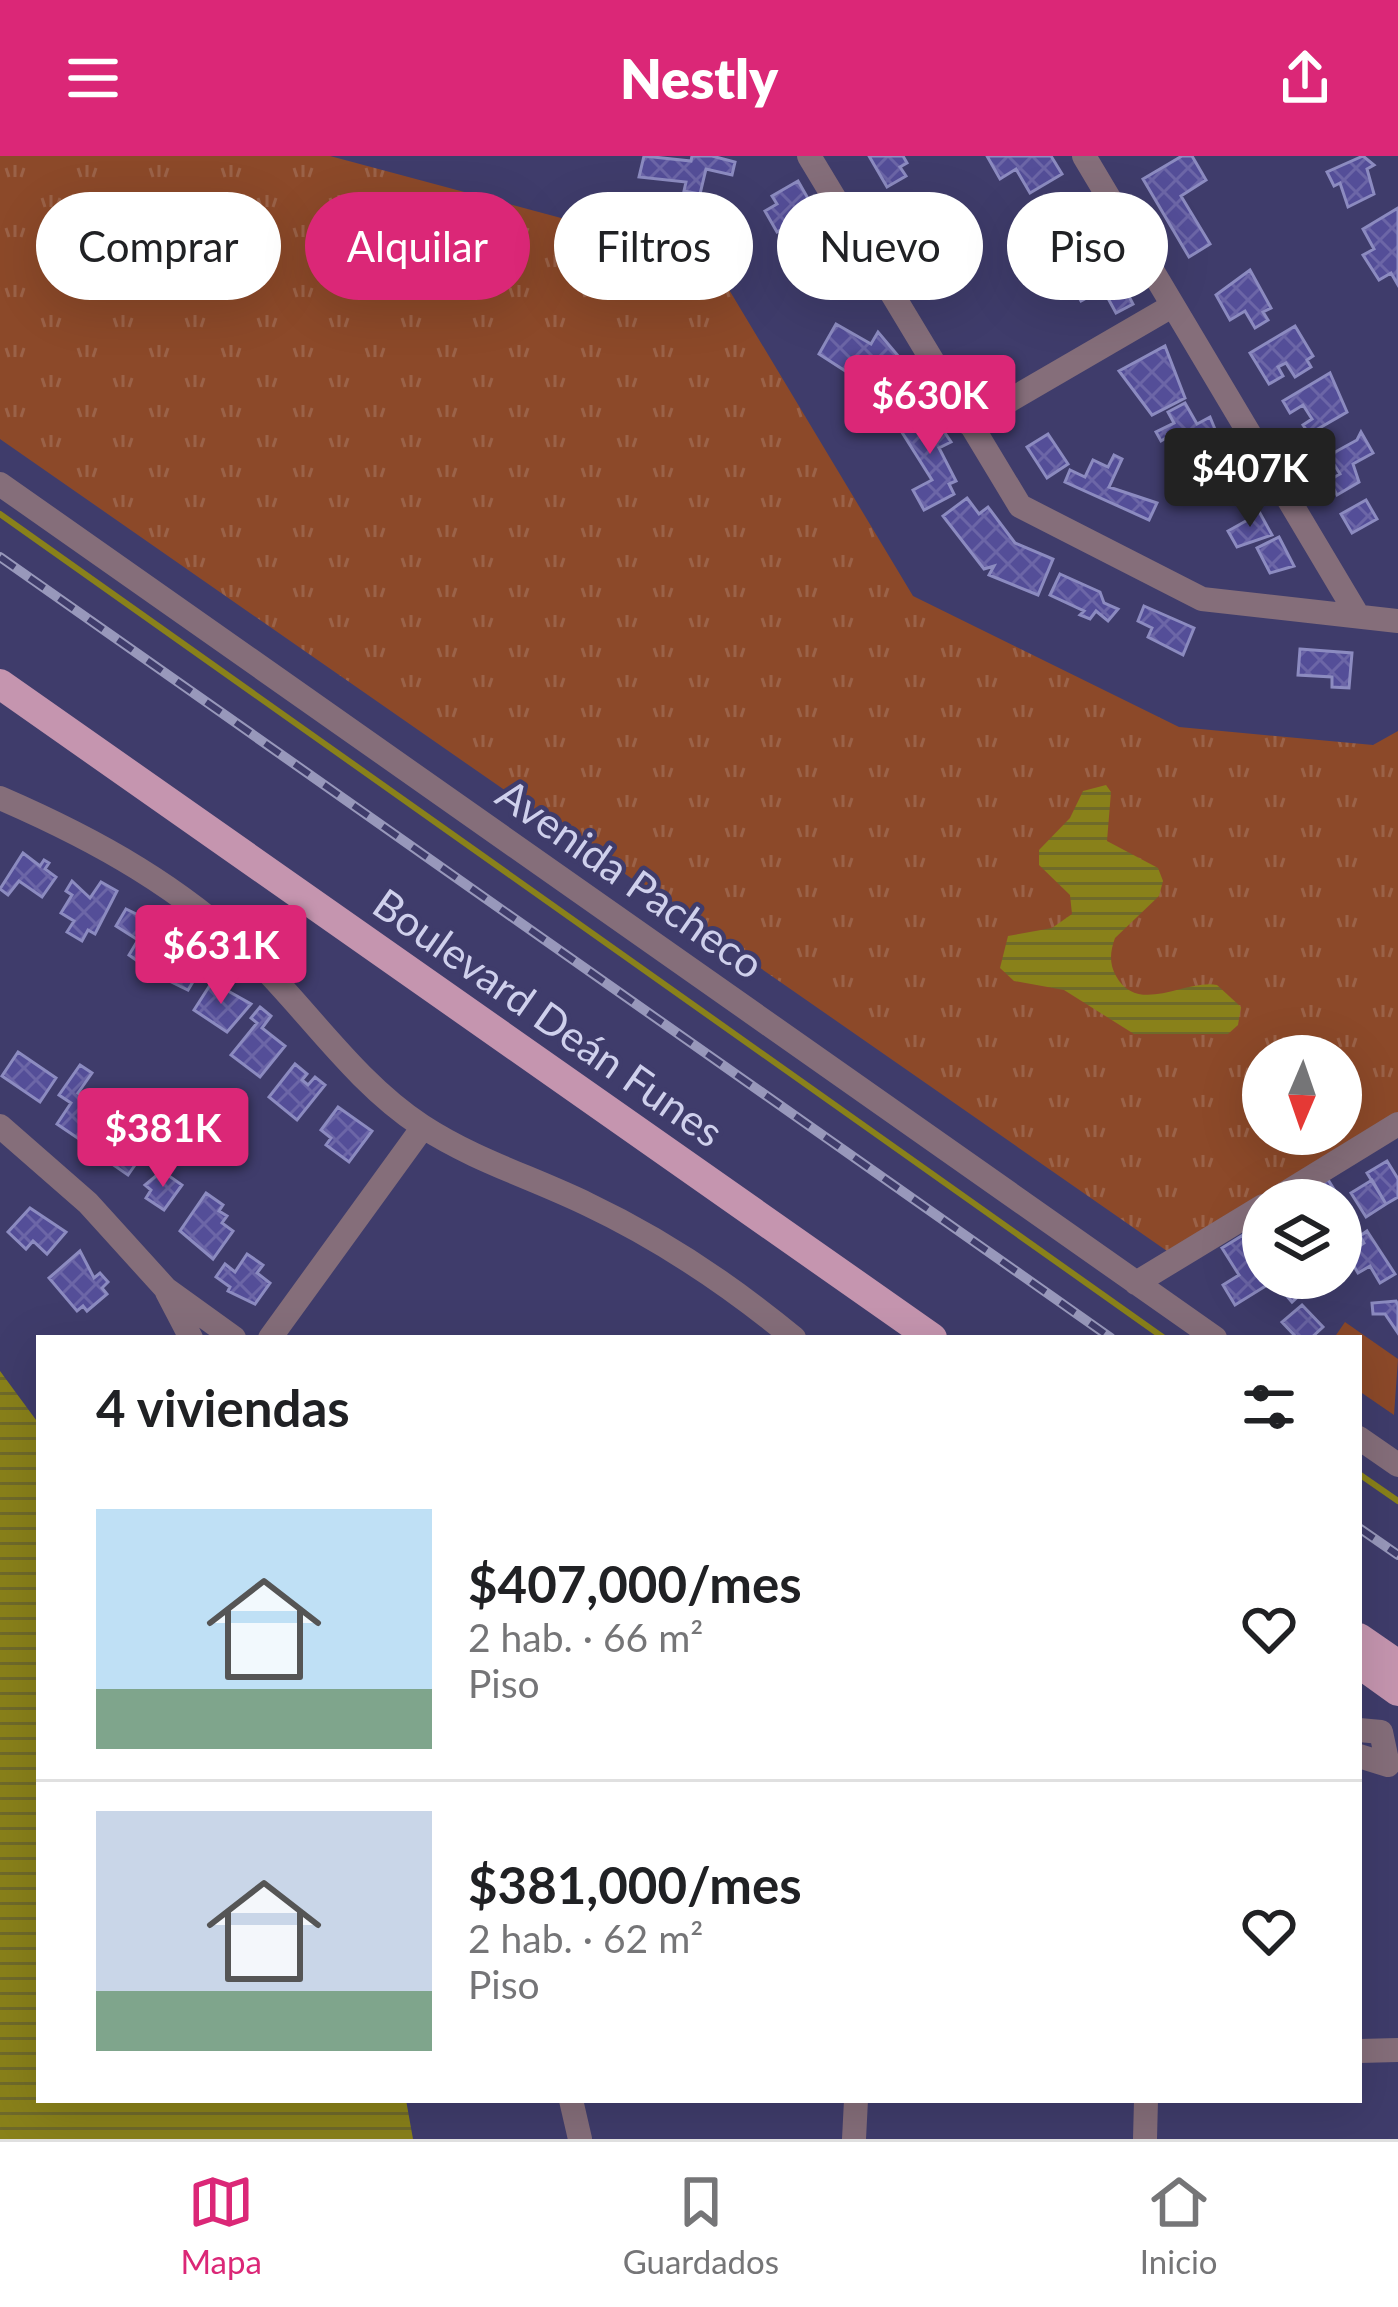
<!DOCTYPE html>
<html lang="es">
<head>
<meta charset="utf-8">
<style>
  body { margin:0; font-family:Lato,sans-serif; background:#f2f2f2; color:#202124; height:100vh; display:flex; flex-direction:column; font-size:45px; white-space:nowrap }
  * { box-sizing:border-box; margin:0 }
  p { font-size:39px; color:#757577 }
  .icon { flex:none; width:66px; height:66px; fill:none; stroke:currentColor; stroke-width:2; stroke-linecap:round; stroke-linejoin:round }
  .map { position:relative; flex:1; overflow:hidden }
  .side { position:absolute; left:36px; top:1179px; width:1326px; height:768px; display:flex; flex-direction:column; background:#fff; border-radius:0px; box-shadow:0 12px 48px #0002 }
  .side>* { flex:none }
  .top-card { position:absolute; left:36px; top:36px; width:1326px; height:108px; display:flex; gap:24px }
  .needle { width:78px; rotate:182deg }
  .tools { position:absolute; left:1242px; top:879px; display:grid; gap:24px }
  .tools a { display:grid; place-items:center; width:120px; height:120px; border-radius:50%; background:#fff; box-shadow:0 12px 48px #0002; font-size:60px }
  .price { position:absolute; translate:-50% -102px; padding:0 27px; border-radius:12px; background:#db2777; color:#fff; font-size:39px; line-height:78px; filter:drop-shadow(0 3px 6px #0008) }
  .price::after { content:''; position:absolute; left:50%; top:72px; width:36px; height:27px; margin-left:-18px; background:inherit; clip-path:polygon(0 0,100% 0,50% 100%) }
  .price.selected { background:#222; color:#fff }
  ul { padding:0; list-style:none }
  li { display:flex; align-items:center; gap:36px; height:300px; padding:0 60px }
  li+li { border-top:3px solid #e0e0e0 }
  li span { display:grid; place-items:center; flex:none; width:336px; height:240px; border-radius:0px; color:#555 }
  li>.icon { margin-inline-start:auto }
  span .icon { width:144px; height:144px; fill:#fffc; stroke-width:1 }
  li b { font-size:51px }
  h2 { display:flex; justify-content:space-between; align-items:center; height:144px; padding:0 60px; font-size:51px }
  .chip { padding:0 42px; border-radius:54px; background:#fff; box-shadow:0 12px 48px #0002; font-size:42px; line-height:108px }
  .chip.selected { background:#db2777; color:#fff }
  header { display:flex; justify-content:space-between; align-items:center; height:156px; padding:0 60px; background:#db2777; color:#fff; font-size:54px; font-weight:800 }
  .dock { display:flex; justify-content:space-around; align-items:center; height:168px; border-top:3px solid #e0e0e0; background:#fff; font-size:33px; color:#757577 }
  .dock a { display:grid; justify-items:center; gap:6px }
  .dock .selected { color:#db2777 }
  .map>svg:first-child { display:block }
</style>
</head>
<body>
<header><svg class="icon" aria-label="menu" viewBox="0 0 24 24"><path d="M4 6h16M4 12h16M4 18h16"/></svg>Nestly<svg class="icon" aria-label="share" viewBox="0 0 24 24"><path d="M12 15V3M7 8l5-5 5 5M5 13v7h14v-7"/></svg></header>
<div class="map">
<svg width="1398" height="1983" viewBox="0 0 1398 1983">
  <defs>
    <pattern id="grass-tufts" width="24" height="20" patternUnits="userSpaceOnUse" patternTransform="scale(3)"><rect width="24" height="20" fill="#8c4929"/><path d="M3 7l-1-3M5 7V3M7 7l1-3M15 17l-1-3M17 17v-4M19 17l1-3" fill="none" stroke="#9b6248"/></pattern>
    <pattern id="water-rules" width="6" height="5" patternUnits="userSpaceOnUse" patternTransform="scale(3)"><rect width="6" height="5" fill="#89811a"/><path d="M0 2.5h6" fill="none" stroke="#6f6a2a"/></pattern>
    <pattern id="building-cross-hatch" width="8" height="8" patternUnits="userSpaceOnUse" patternTransform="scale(3)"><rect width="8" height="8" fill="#544e98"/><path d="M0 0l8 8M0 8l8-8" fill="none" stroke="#6c66a7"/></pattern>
  </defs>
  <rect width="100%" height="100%" fill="#3f3c6b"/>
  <path fill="url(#grass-tufts)" fill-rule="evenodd" d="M0,0H330L710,102L913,440L1179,571L1373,589L1398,575V957L1167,1095L0,283ZM1263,900H1341V978H1263Z"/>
  <path fill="#8c4929" d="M1345,1166L1398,1203L1394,1259L1359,1235V1182H1334Z"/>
  <path fill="url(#water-rules)" d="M1106,629L1111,636L1107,685L1158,712L1163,725L1159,740L1115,782C1110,796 1109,807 1116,820C1138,860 1185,823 1217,829L1241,851L1238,869L1228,878H1134L1064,834L1014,825L1000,812L1008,780L1052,772L1072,758L1070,739L1039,709V694L1070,662L1083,635Z
    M0,1215L39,1268V1944H406L413,1983H0Z"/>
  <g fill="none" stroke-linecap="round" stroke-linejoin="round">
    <path stroke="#89811a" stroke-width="6" d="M0,358L1164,1182
      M1359,1318L1398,1345"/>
  </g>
  <path fill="url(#building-cross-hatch)" stroke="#8c8bc0" stroke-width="3" d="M644,0L691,5L692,0H712L735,6L732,19L706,13L700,38L684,35L686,26L639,21Z
    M869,0H903L907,7L900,11L906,20L887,31Z
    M987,0H1051L1062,18L1030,37L1016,13L1000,23Z
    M1182,0H1192L1206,24L1181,40L1210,88L1189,101L1143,23Z
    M1363,0L1374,9L1367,13L1374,38L1348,51L1340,27L1334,30L1327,16Z
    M798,25L818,60L812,64L845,108L813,127L806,116L820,108L795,66L777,76L765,55L777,48L772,40Z
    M905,39L915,55L921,50L960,108L934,125L893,64L898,61L890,49Z
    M1079,42L1084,53L1079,56L1096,86L1071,100L1044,62Z
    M1398,52V129L1391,117L1379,124L1363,99L1374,93L1363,73Z
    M1112,108L1133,148L1116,157L1103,133L1081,145L1076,136L1068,140L1060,127L1082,110L1088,120Z
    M1250,114L1271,152L1263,156L1268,164L1255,172L1245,155L1230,164L1216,139Z
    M836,168L871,188L878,176L921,227L898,246L889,229L881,238L819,198Z
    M1295,170L1313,200L1307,204L1311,211L1295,221L1286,207L1278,211L1283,220L1269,228L1250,197Z
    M1165,190L1185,242L1152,259L1119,215Z
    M1330,217L1347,256L1309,278L1303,269L1312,263L1303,249L1290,257L1283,245Z
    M1185,247L1197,268L1210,261L1226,300L1211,308L1206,297L1185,308L1171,279L1161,285L1156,276L1174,267L1168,256Z
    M929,253L951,286L939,292L956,325L949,328L954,338L924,354L913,334L932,324L898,270Z
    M1361,276L1373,297L1353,308L1359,326L1337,339L1329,324L1340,318L1335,310L1323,317L1317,306L1357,284Z
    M1048,278L1068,308L1047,322L1027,291Z
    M1114,299L1122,303L1109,331L1157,347L1149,364L1065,326L1070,314L1085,321L1093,304L1108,311Z
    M967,342L979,358L988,351L1015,387L1053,403L1038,439L989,419L994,410L984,413L943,360Z
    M1366,344L1377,363L1352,377L1341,358Z
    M1256,350L1272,379L1237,391L1228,375L1253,361L1249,354Z
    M1279,381L1294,410L1270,417L1257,392Z
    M1060,418L1100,436L1104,447L1118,453L1108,465L1096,455L1090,463L1080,459L1084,455L1050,439Z
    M1144,450L1194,472L1183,499L1148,481L1152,472L1138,465Z
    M1300,493L1352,497L1349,532L1332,531V521L1298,519Z
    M23,697L40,710L44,704L49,707L45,713L56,721L42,741L19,725L8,739L0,733Z
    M72,725L90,742L101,726L117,735L95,778L88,774L82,785L67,776L74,765L61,757L72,739L66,735Z
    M126,753L161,770L139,806L129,799L138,784L116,770Z
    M160,788L182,807L190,794L206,804L188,834L145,813Z
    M212,826L251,848L227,876L194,854Z
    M260,851L271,860L262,872L285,890L260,921L231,899L257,867L251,862Z
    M18,896L56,922L40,946L2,920Z
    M295,908L307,918L302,924L308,929L315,921L325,929L297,964L269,941Z
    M80,909L92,917L78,937L104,955L82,985L57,968L71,947L59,939Z
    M338,951L372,975L349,1006L326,989L331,982L321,974Z
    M122,961L133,968L128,975L149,989L128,1019L96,997Z
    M1387,1005L1398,1023V1041L1386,1048L1367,1017Z
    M162,1015L182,1029L164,1054L146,1042L151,1034L145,1029Z
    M1327,1022L1358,1072L1341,1082V1044H1324L1316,1029Z
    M1372,1024L1386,1048L1366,1061L1351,1037Z
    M206,1037L223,1049L219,1055L227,1060L222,1067L233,1075L213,1103L180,1075Z
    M30,1052L66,1076L47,1098L33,1085L26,1093L8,1076Z
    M1367,1075L1395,1118L1380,1127L1370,1110L1358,1117L1347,1098L1364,1087L1360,1080Z
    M1243,1079L1263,1112V1122L1272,1126L1235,1149L1223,1129L1239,1119L1222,1092Z
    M80,1095L94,1122L100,1117L108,1126L102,1132L107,1138L87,1155L83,1150L77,1155L49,1122Z
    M247,1098L263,1109L257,1117L270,1127L255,1148L228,1135L230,1131L216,1121L225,1108L235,1116Z
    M1291,1122H1316L1317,1123L1292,1146L1280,1132Z
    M1396,1145L1398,1149V1177L1385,1158H1373L1372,1147Z
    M1302,1149L1323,1171L1311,1182H1297L1282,1166Z"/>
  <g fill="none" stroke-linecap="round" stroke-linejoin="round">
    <path stroke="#856e7a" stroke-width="24" d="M809,0L1020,350L1202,443L1398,465
      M1084,0L1358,460
      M969,268L1172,150
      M0,328L1215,1182
      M0,642C97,684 185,733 260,808C313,862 358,928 422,970C474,1004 531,1021 587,1048C661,1083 731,1130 794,1182
      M0,970L88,1047L166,1133L234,1182
      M1274,1044L1398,968
      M1136,1127L1263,1050
      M167,1136L191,1182
      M270,1182L423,971
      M1359,1282L1398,1309
      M1359,1574L1381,1576L1388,1609L1359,1600
      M1359,1895L1398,1894
      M571,1944L580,1983
      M854,1983L856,1944
      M1145,1983L1146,1944"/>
    <path stroke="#c595af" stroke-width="30" d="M0,528L932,1182
      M1359,1482L1398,1509
      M1359,1507L1398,1535"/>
    <g stroke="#9898bb" stroke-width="10">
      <path id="rail" d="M0,401L1111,1182
        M1359,1372L1398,1399"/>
    </g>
    <use href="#rail" stroke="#3f3c6b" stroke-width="6" stroke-dasharray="18" stroke-linecap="butt"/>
  </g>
  <g text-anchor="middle" stroke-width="9" stroke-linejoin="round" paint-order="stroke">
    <g font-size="42" fill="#cfd0ec" stroke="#3f3c6b">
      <text transform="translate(630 723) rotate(35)" y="15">Avenida Pacheco</text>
      <text transform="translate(548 862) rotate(35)" y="15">Boulevard Deán Funes</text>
    </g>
  </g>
</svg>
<div class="tools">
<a><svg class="needle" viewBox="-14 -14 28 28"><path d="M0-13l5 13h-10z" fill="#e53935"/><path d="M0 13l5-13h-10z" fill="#757577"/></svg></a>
<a><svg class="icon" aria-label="layers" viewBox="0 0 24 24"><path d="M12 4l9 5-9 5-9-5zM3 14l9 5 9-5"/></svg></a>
</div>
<b class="price" style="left:930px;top:301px">$630K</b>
<b class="price selected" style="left:1250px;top:374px">$407K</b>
<b class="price" style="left:221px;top:851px">$631K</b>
<b class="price" style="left:163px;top:1034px">$381K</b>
<div class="top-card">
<a class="chip">Comprar</a>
<a class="chip selected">Alquilar</a>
<a class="chip">Filtros</a>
<a class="chip">Nuevo</a>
<a class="chip">Piso</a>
</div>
<section class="side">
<h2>4 viviendas<svg class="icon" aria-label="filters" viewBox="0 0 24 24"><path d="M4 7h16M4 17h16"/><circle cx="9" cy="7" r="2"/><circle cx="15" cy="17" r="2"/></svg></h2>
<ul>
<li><span style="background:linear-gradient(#bfe0f5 75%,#7fa58c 0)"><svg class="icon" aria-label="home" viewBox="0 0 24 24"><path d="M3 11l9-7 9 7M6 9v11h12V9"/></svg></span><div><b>$407,000/mes</b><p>2 hab. · 66 m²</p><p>Piso</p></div><svg class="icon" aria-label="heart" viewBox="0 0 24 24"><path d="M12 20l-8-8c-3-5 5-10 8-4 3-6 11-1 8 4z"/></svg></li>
<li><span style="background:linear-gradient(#c9d6e8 75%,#7fa58c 0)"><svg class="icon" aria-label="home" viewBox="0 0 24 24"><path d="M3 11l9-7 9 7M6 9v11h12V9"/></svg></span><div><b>$381,000/mes</b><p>2 hab. · 62 m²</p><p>Piso</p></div><svg class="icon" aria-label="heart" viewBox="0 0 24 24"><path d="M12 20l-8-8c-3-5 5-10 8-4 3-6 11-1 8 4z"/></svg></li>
</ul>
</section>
</div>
<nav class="dock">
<a class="selected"><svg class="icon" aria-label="map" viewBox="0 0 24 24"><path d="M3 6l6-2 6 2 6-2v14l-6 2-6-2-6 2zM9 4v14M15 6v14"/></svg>Mapa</a>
<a><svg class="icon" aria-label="saved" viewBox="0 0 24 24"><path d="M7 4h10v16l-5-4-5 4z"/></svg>Guardados</a>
<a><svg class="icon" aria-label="home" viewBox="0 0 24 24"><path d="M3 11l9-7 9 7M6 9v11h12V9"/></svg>Inicio</a>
</nav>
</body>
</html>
